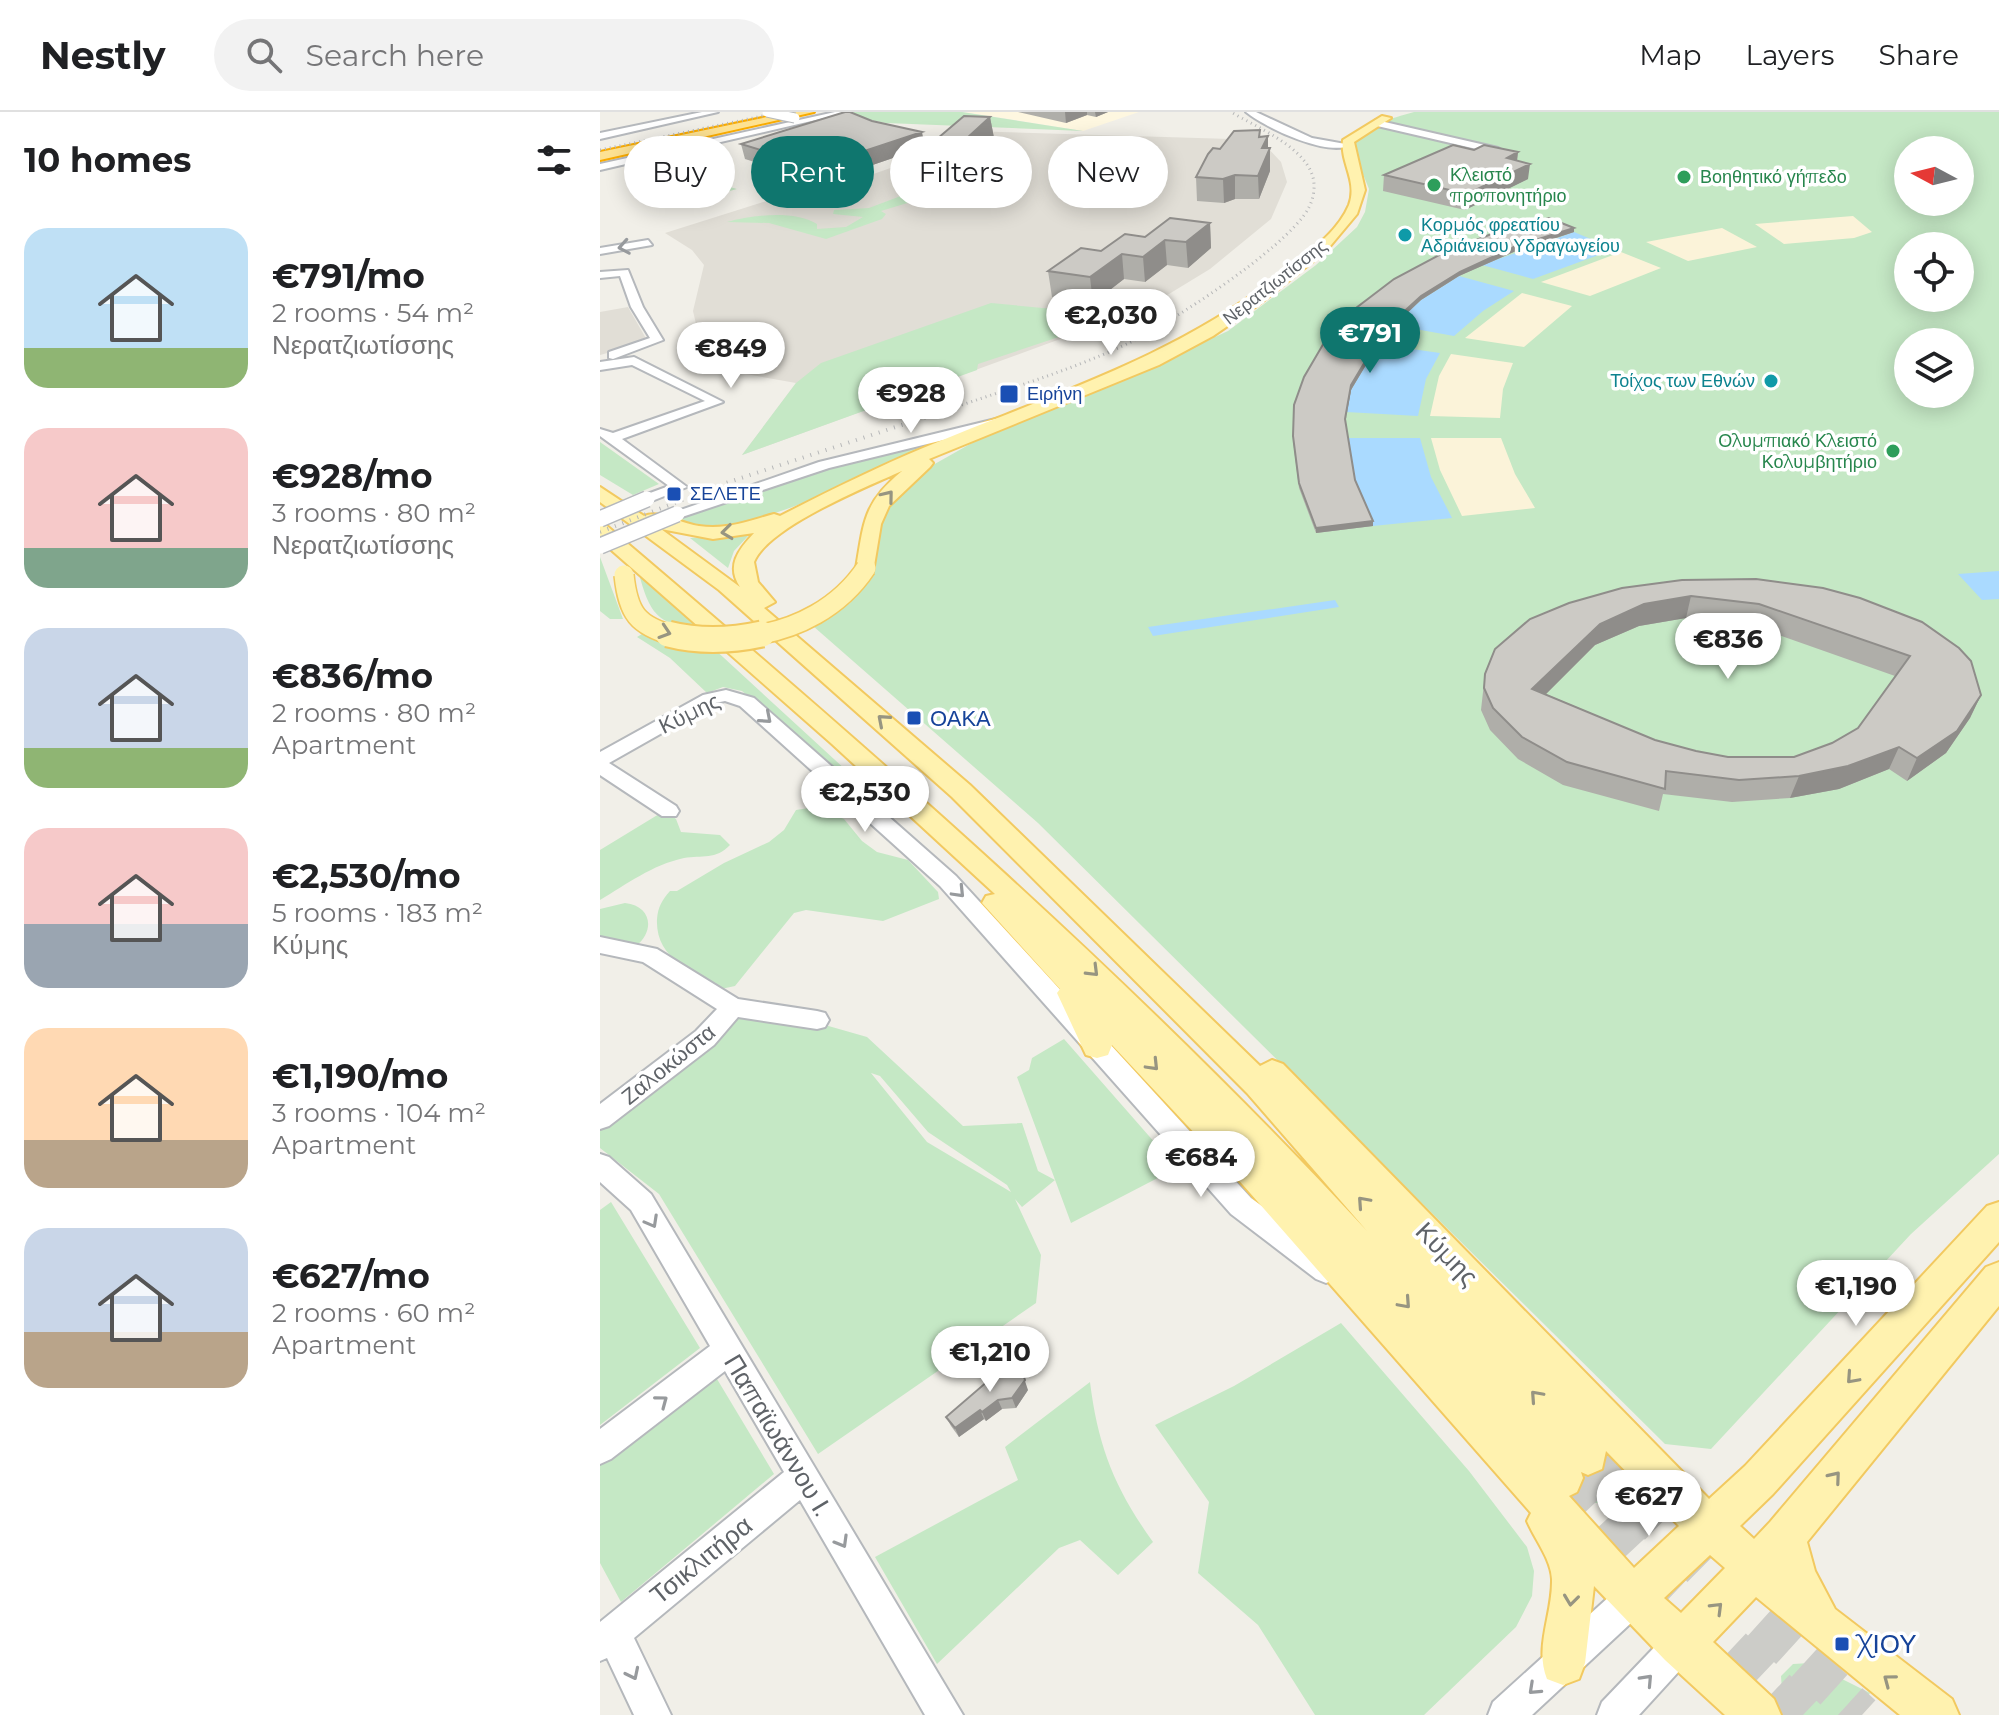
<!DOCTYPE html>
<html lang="en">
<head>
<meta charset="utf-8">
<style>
  body { margin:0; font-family:Montserrat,sans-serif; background:#f2f2f2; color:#202124; height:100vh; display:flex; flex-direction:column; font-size:30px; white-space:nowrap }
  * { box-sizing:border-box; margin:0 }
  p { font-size:26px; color:#757577 }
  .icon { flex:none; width:44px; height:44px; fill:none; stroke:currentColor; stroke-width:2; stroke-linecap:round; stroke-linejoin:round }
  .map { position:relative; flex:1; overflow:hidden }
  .drawer { display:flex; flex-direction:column; background:#fff; width:600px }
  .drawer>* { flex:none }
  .guide { position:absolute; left:24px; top:24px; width:760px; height:72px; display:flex; gap:16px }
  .needle { width:52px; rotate:277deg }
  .tools { position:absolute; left:1294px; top:24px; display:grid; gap:16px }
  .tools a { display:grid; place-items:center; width:80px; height:80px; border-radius:50%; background:#fff; box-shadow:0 4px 20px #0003; font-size:40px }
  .price { position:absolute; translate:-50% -68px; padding:0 18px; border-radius:28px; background:#fff; color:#222; font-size:26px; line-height:52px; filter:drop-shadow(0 2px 4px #0008) }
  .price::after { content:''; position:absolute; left:50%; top:48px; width:24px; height:18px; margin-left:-12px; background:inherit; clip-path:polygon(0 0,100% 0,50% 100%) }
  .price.active { background:#0f766e; color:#fff }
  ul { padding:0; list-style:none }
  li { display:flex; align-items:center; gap:24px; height:200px; padding:0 24px }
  li span { display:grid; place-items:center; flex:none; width:224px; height:160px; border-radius:24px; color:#555 }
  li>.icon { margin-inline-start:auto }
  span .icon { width:96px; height:96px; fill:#fffc; stroke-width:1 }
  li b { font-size:34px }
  h2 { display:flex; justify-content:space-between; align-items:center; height:96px; padding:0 24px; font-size:34px }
  .tag { padding:0 28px; border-radius:36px; background:#fff; box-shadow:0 4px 20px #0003; font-size:28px; line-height:72px }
  .tag.active { background:#0f766e; color:#fff }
  header { display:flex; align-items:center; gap:48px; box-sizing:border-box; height:112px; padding:0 40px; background:#fff; border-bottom:2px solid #e0e0e0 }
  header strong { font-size:38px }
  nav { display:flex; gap:44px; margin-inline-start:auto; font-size:28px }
  .search { width:560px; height:72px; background:#f2f2f2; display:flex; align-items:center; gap:20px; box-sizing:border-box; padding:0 28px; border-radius:44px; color:#757577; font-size:30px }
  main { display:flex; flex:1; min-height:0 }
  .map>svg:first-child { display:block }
</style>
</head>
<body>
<header>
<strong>Nestly</strong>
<div class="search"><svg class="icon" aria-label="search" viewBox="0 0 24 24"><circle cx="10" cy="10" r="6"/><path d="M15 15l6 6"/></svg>Search here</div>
<nav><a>Map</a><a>Layers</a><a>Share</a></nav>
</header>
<main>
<section class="drawer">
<h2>10 homes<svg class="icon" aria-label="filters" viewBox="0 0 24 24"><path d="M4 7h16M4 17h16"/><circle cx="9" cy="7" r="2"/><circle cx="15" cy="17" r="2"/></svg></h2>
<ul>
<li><span style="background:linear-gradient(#bfe0f5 75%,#8fb573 0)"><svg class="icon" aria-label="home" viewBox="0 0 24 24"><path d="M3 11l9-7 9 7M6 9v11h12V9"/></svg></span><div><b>€791/mo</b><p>2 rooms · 54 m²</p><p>Νερατζιωτίσσης</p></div></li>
<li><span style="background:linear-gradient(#f6c9c9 75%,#7fa58c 0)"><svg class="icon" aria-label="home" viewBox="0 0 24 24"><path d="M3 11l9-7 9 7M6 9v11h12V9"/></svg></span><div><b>€928/mo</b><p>3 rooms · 80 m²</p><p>Νερατζιωτίσσης</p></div></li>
<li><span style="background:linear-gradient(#c9d6e8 75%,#8fb573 0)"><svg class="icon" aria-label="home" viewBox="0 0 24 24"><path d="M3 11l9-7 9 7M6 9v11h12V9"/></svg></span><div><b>€836/mo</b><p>2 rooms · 80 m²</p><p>Apartment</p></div></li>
<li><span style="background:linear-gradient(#f6c9c9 60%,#9aa5b1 0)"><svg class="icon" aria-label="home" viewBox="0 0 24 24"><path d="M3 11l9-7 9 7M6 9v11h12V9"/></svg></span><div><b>€2,530/mo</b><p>5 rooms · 183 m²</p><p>Κύμης</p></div></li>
<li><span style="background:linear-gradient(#ffd9b3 70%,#b9a48a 0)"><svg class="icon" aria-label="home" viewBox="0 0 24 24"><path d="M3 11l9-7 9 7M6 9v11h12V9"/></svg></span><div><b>€1,190/mo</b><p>3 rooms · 104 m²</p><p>Apartment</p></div></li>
<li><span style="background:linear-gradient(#c9d6e8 65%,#b9a48a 0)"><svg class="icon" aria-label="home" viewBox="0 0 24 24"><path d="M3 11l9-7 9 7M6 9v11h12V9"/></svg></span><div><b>€627/mo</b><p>2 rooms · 60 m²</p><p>Apartment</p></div></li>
</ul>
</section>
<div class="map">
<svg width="1399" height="1603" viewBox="0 0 1399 1603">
  <rect width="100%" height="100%" fill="#f1efe8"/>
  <path fill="#fef7e0" d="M364,0H539L483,19Z"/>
  <path fill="#e1ded6" d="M367,19L631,27L667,35L681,50L687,70L671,107L610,157L569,182L463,226L142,343L196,271L118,257L105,250L93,199L104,153L92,138L65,121L211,75H236L348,36Z
    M28,195L48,230L0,243V200Z"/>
  <path fill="#c5e8c5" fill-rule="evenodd" d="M254,0H362L483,19L286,11L245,3Z
    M814,0H1399V1042L1311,1122L1111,1337L1065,1332L438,711L213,514L250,491L269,466L280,408L292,385L317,362L379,327L513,272L628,219L716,153L757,115L765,100L769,77L752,35C763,12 791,7 814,0ZM1308,38H1360V90H1308ZM1308,134H1360V186H1308ZM1308,230H1360V282H1308Z
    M367,67L347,79L281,99L286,102L282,107L226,127L169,111L127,110C152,103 194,98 217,112V117L246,115L263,105L233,102L234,98L269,96L306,82Z
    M106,68L137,77L68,96L44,84Z
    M391,191L485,200L510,208L378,252L377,258L142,343L196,271L221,251Z
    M344,325C274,355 147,436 74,407L233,355Z
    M0,330L59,372L33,383L0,363Z
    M150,422L134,439L128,456L90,426Z
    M0,445L23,507H10L0,499Z
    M39,462L102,519C59,511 51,506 39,462Z
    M42,522L70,531L111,534L272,682L268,684L142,579L123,575L107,581L70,546L37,525Z
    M215,695L244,707L262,729L277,740L308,748L338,780L339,787L283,809L206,798L194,801L135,874L121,877C92,860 55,846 57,807C58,795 62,788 70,779H77L124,751L169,730L184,718L196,698Z
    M64,699L76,707L81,720L120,723L130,733C116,748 102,743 84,746C52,753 27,772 0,788V738Z
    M25,791C52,794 55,819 36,834L0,829V797Z
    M143,901L218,911L267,925L363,1014L422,1011L438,1059L455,1068L422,1095L415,1087L441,1143L436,1191L218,1342L59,1082L0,1036V1012ZM271,961L280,964L328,1020L407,1073L411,1080L327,1030Z
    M464,927L577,1056L471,1111L417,965L429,958L432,946Z
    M11,1090L100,1236L0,1313V1098Z
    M741,1211L869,1359L927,1435L934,1459L932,1484L916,1515L824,1603H715L658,1513L598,1461L609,1390L555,1313L634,1274Z
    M114,1262L174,1362L21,1490L0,1451V1351Z
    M490,1270C498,1335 515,1377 553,1430L518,1463L480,1428L459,1436L337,1552L275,1445L418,1368L405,1335Z
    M1004,1342L1015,1365L1013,1383C998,1397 981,1391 967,1378Z
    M1210,1551L1270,1581L1256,1603H1192L1182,1579L1181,1564L1193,1552Z"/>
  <path fill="#fbf3d9" d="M1253,104L1272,120L1254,126L1184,132L1155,112Z
    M1122,116L1157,135L1088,149L1046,130Z
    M1021,140L1061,156L990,184L941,170Z
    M922,181L972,194L924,235L865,226Z
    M851,242L913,251L903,277L900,306L830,304L839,264Z
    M831,326H901L915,362L935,396L862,404L840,358Z"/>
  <path fill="#aadaff" d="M974,120L1015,137L933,167L882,153Z
    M859,164L914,179L883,199L854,224L793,213L821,188Z
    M777,232L840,241L826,267L818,304L746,300L751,278Z
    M746,326H820L831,365L852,406L773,414L755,373Z
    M1399,459V487L1382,488L1358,462Z
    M735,488L739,495L553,524L548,515Z"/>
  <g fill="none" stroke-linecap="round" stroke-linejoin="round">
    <path stroke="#ccccc8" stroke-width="40" stroke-dasharray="40 20" stroke-linecap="butt" d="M988,1343L1122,1476L1262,1603
      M963,1366L1044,1453L1203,1603"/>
    <g stroke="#b5b8bc" stroke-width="4">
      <path id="minor" d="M102,0H118L0,27V21Z
        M235,0H250L0,58V52Z
        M646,0H656L712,26L751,33C727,45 666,16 646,0Z
        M776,8L898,36L903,39L898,42L773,13Z
        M48,128L52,133L0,142V136Z
        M28,158L43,195L63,228L13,247L9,246V240L50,226L31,195L20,164L0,166V160Z
        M34,245L123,290L22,327L87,375L47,391L42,390V384L69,374L0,324V317L13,321L105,289L32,253L0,258V250Z
        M404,305L411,309L409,312L229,356L82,405L69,402L219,350Z
        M126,578L154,586L356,764L651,1086L736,1149L740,1158L736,1167L726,1171L716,1167L631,1102L340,774L140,594L125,589L115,591L9,651L76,694L79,699L76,704H62L0,663V640L103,583Z
        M0,825L57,837L138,887L217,899L225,901L229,908L225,915L217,917L138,905L114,933L9,1014L0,1017V992L96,919L117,897L43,850L0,841Z
        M0,1042L9,1045L51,1082L363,1603H325L200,1388L34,1526L71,1603H34L7,1546L0,1549V1510L184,1360L125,1259L11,1347L0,1352V1317L110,1234L31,1098L0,1070Z
        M1033,1469L1045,1474L1050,1486L1045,1498L932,1603H888L893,1590L1021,1474Z
        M1080,1516L1092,1521L1097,1533L1092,1545L1039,1603H997L1002,1590L1068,1521Z"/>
    </g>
    <g stroke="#f2c960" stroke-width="4">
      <path id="major" d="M782,4L791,6L754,30L765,78L757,102L726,139L658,193L613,224L559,253L329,347L333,351L330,355L289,394L281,412L273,460L266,462L256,456C264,410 263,391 302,359C266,375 168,415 154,450L158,470L175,490L164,496L370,673L660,954L672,948L683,952L1109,1387L1145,1354L1387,1094L1399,1090V1130L1173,1382L1140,1414L1154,1427L1170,1410L1386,1155L1399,1150V1194L1207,1430L1215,1459L1235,1497L1352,1587L1359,1603H1300L1156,1485L1113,1530L1174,1587L1181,1603H1125L1065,1548L994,1474L985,1551L979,1567L963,1573L947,1567C934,1535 953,1501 952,1467C951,1447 935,1428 927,1409L931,1401L643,1073L512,933L508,943L497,946L486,943L457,881L460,877L382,791L386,784L395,782L232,632L0,428V412L7,414C271,638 532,865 767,1119L647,981L352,685L119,478L0,390V375L44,404C59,397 82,412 99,414C127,418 148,409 174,402L180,404C227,380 275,356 323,336C452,282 575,246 686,158C710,139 737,121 749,93C758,69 740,51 743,28ZM61,417L113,427L154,421C138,438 126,454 140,475ZM1006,1339L1079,1414L1034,1456L969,1384L977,1380L983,1366L981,1360L988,1363L1002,1357ZM1110,1443L1125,1456L1081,1501L1064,1486Z"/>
    </g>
    <g stroke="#f9ab00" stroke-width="4">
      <path id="highway" d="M191,0H214L0,48V40Z"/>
    </g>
    <use href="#minor" fill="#fff" fill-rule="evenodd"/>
    <use href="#major" fill="#fff2af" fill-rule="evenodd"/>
    <use href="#highway" fill="#fde293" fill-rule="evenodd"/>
    <path stroke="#b6b7b8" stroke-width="3" stroke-dasharray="1 4" stroke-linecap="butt" d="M0,38L182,0
      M324,306C388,283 456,264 518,236C561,218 687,136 708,97C714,87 716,73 712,62C701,33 656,15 631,0"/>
    <path stroke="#b6b7b8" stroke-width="4" stroke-dasharray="1 7" stroke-linecap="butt" d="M0,420L126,371L329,304"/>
    <g stroke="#b5b8bc" stroke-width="11" stroke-linecap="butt">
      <path id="minor-bridge-far1" d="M167,0L195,6"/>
    </g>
    <g stroke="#b5b8bc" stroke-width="18" stroke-linecap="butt">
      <path id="minor-bridge" d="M0,407L47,387
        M0,434L77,402"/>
    </g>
    <g stroke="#f2c960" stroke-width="22" stroke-linecap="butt">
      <path id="major-bridge-far1" d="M24,463C28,501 37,514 75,524
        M150,524C197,518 240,495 266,456"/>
    </g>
    <g stroke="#f2c960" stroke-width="29" stroke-linecap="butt">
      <path id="major-bridge" d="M68,522C99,530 130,529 162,522"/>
    </g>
    <use href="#minor-bridge-far1" stroke="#fff" stroke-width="9"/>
    <use href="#minor-bridge" stroke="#fff" stroke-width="15"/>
    <use href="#major-bridge-far1" stroke="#fff2af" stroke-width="19"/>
    <use href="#major-bridge" stroke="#fff2af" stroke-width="25"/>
  </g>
  <path fill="#afaea9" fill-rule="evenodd" d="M418,0H508L496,5L487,3L466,11Z
    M390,5L394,26L370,49L342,48L338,26Z
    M668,24V36H670V59L659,87H635L624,91L597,89L596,65L660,25Z
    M141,32L325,35L220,71L145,47Z
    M874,38L918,40L917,49L928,67L865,98L783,79L784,63Z
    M610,111L611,136L588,156L567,153L545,170L524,167L493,191L452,185L448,159L501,139Z
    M974,116V120L916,139L859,164L821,188L784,223L751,278L745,309L755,368L773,414L716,421L699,376L693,329L694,293L756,196Z
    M1022,476L1260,486L1381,583L1370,606L1346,641L1307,669L1289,657L1239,677L1190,686L1132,690L1063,682L1059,699L963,673L918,647L890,618L881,598L885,562ZM1086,506L1153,514L1295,564L1258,616L1232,631L1194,645H1128L1096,639L1055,628L946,582L995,533L1039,514Z
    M428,1278L416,1296L402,1297L386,1309L384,1307L359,1325L351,1314L346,1305Z"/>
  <path fill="#8f8d8a" d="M465,0H487V3L466,11Z
    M495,0H508L496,5Z
    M390,5L394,26L370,49L366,27Z
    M322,20L325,35L220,71L216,55Z
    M668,24V41L670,36V59L659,87L658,64L662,36Z
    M918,40L916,56L907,46Z
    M930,52L928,67L865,98L867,82Z
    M635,63V87L624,91L623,67Z
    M610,111L611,136L588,156L586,130Z
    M974,116V120L916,139L859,164L821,188L784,223L751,278L745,312L751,273L784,218L821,184L860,160L916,134Z
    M565,128L567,153L545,170L543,145Z
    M522,142L524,167L493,191L490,165Z
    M773,409V414L716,421V416Z
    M1091,484L1086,506L1039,514L995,533L929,599L932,577L1000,512L1044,492Z
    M1381,583L1370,606L1346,641L1307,669L1317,646Z
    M1299,635L1289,657L1239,677L1190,686L1199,664Z
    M421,1257L428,1278L416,1296L412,1286Z
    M398,1288L402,1297L386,1309L382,1300Z
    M380,1298L384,1307L359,1325L355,1316Z"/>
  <path fill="#cccac5" stroke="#8f8d8a" stroke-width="2" fill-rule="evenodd" d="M245,0H250L272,9L322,20L216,55L141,32Z
    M364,4L390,5L366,27L338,26Z
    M660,18L659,25L668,24L662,36H670L658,64L635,63L623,67L596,65L608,42L613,36L620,37L634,19Z
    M853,33L874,38L884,33L918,40L907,46L930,52L867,82L784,63Z
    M570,106L610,111L586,130L565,128L543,145L522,142L490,165L448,159L481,136L501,139L525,122L545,125Z
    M949,106L974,116L916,134L860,160L821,184L784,218L751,273L745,307L755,368L773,409L716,416L699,371L693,324L694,293L704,265L725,229L756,196L794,167L843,141L899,119Z
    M1156,467L1223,476L1260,486L1322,510L1359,536L1371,549L1381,583L1357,619L1317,646L1299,635L1248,654L1199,664L1139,668L1066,659L1065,677L967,650L922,625L893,596L884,576L885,562L895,537L930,507L969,491L1022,476L1082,468ZM1091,484L1159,492L1310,544L1258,616L1232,631L1194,645H1128L1096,639L1055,628L932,577L1000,512L1044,492Z
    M413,1251L421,1257L425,1268L412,1286L398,1288L382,1300L380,1298L355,1316L346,1305L388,1269L394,1256H406Z"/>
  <defs><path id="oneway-chevron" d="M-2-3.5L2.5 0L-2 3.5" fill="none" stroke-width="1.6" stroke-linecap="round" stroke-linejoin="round" transform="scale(2)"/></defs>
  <g stroke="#979a9d">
    <use href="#oneway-chevron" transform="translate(24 135) rotate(170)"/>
    <use href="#oneway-chevron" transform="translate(166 606) rotate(41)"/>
    <use href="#oneway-chevron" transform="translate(359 780) rotate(46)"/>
    <use href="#oneway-chevron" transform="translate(52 1110) rotate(61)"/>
    <use href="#oneway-chevron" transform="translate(62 1289) rotate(-37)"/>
    <use href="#oneway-chevron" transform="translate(242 1430) rotate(60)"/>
    <use href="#oneway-chevron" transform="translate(33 1562) rotate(64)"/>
    <use href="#oneway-chevron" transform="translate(1047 1568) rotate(-47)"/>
    <use href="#oneway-chevron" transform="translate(934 1577) rotate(137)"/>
  </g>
  <g stroke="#979581">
    <use href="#oneway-chevron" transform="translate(288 384) rotate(-51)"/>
    <use href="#oneway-chevron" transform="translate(127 420) rotate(173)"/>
    <use href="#oneway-chevron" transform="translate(65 520) rotate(18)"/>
    <use href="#oneway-chevron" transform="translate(283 608) rotate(-139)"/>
    <use href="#oneway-chevron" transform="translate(493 859) rotate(45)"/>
    <use href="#oneway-chevron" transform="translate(553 953) rotate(46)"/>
    <use href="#oneway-chevron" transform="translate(763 1090) rotate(-132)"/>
    <use href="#oneway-chevron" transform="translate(805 1191) rotate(48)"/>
    <use href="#oneway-chevron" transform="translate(1252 1266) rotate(132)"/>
    <use href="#oneway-chevron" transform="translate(936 1284) rotate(-132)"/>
    <use href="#oneway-chevron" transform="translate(1235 1365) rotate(-50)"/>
    <use href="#oneway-chevron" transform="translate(971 1488) rotate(97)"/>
    <use href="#oneway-chevron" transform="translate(1117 1496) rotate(-45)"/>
    <use href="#oneway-chevron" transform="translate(1289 1568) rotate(-143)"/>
  </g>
  <g fill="#2e9e5b" stroke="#fff" stroke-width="3">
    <circle cx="1084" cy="65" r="8"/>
    <circle cx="834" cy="73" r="8"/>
    <circle cx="1293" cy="339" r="8"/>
  </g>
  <g fill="#0f9aa8" stroke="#fff" stroke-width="3">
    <circle cx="805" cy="123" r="8"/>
    <circle cx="1171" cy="269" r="8"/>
  </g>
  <g fill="#1a4fb4" stroke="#fff" stroke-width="3">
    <rect x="399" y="272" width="20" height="20" rx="4"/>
    <rect x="66" y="374" width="16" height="16" rx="4"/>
    <rect x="306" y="598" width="16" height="16" rx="4"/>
    <rect x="1234" y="1524" width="16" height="16" rx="4"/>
  </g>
  <g text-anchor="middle" stroke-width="7" stroke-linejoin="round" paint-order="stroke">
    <g font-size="18" fill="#27864d" stroke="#fff" text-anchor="start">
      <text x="850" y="69">Κλειστό<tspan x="850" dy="21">προπονητήριο</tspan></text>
      <text x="1100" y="71">Βοηθητικό γήπεδο</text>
      <text x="1277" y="335" text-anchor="end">Ολυμπιακό Κλειστό<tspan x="1277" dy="21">Κολυμβητήριο</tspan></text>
    </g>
    <g font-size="18" fill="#0d838f" stroke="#fff" text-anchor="start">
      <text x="821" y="119">Κορμός φρεατίου<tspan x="821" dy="21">Αδριάνειου Υδραγωγείου</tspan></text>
      <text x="1155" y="275" text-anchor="end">Τοίχος των Εθνών</text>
    </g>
    <g font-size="18" fill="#5f6368" stroke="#fff">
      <text transform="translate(675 170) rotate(-38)" y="6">Νερατζιωτίσσης</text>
    </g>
    <g font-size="18" fill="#164399" stroke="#fff" text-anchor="start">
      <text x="427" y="288">Ειρήνη</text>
      <text x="90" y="388">ΣΕΛΕΤΕ</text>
    </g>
    <g font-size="22" fill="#5f6368" stroke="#fff">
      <text transform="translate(89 601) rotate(-26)" y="8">Κύμης</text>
      <text transform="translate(68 952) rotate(-39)" y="8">Ζαλοκώστα</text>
    </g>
    <g font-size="22" fill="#164399" stroke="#fff" text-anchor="start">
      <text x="330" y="614">ΟΑΚΑ</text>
    </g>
    <g font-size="26" fill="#5f6368" stroke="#fff">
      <text transform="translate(847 1142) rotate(46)" y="9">Κύμης</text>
      <text transform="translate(178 1323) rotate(59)" y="9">Παπαϊωάννου Ι.</text>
      <text transform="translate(101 1448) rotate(-39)" y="9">Τσικλιτήρα</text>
    </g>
    <g font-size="26" fill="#164399" stroke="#fff" text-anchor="start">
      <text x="1258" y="1541">ΧΙΟΥ</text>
    </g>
  </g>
</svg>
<div class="tools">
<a><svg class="needle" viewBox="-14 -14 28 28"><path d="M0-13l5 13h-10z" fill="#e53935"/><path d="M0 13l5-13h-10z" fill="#757577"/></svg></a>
<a><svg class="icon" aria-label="locate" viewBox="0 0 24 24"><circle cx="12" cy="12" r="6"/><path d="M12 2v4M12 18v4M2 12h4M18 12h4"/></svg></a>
<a><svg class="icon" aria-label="layers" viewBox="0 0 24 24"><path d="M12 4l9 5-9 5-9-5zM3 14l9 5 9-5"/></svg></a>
</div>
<b class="price" style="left:511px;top:245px">€2,030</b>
<b class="price active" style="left:770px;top:263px">€791</b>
<b class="price" style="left:131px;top:278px">€849</b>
<b class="price" style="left:311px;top:323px">€928</b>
<b class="price" style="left:1128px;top:569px">€836</b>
<b class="price" style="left:265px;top:722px">€2,530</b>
<b class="price" style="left:601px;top:1087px">€684</b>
<b class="price" style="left:1256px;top:1216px">€1,190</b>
<b class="price" style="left:390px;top:1282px">€1,210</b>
<b class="price" style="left:1049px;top:1426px">€627</b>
<div class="guide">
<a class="tag">Buy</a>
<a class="tag active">Rent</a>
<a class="tag">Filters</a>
<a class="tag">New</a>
</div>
</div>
</main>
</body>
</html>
